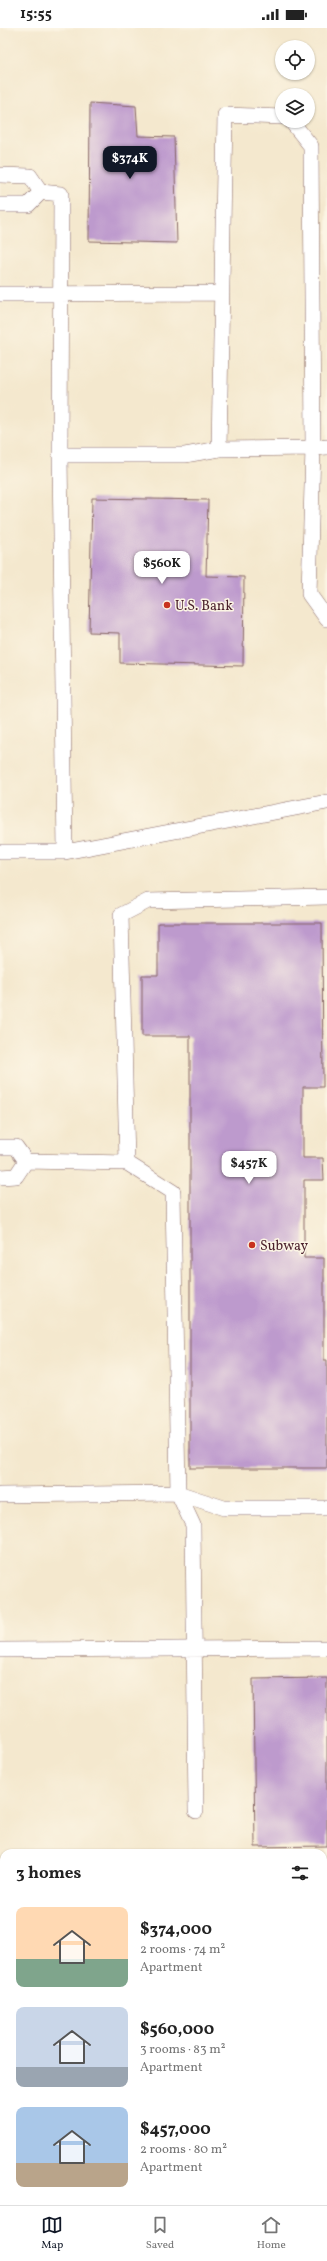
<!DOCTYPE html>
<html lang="en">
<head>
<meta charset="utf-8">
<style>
  body { margin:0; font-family:Vollkorn,serif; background:#f6f6f6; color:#222; height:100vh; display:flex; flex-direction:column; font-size:15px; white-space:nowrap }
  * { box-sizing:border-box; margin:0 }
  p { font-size:13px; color:#767676 }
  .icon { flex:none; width:22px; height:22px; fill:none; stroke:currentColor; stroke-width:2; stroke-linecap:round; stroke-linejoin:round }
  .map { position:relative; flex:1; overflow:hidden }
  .panel { position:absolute; left:0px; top:1821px; width:327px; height:356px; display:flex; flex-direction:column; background:#fff; border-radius:12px 12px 0 0; box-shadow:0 1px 3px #0004 }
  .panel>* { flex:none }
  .fabs { position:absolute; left:275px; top:12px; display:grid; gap:8px }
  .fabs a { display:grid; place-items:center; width:40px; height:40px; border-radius:50%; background:#fff; box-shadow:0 1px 3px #0004; font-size:20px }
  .price { position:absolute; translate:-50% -34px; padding:0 9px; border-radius:8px; background:#fff; color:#222; font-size:13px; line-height:26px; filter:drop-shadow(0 1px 2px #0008) }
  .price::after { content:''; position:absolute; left:50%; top:24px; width:12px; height:9px; margin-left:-6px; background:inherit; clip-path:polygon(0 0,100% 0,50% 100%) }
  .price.selected { background:#111827; color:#fff }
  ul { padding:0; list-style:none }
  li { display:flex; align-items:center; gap:12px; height:100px; padding:0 16px }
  li span { display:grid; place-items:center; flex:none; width:112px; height:80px; border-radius:8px; color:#555 }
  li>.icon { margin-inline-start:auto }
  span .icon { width:48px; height:48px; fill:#fffc; stroke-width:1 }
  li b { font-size:17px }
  h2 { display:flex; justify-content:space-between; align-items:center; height:48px; padding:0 16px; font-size:17px }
  .status { display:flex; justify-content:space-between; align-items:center; height:28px; padding:0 20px; background:#fff; direction:ltr }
  .status svg { height:11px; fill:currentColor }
  .tabs { display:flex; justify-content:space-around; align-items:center; height:56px; border-top:1px solid #e0e0e0; background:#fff; font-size:11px; color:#767676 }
  .tabs a { display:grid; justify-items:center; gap:2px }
  .tabs .selected { color:#111827 }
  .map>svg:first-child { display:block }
</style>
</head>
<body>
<div class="status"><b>15:55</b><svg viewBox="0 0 49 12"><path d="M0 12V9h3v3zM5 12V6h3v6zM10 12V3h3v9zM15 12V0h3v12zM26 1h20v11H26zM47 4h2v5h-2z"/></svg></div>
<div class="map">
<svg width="327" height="2177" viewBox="0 0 327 2177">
  <rect width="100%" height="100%" fill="#fcf5e5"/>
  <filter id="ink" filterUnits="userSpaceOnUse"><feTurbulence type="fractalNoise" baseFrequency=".025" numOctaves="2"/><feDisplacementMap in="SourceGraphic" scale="8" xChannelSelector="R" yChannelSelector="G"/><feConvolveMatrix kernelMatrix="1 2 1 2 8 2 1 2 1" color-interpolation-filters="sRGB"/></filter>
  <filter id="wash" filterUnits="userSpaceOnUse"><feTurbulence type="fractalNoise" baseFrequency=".012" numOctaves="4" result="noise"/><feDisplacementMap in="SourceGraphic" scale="16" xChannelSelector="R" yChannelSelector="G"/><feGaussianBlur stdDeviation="0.9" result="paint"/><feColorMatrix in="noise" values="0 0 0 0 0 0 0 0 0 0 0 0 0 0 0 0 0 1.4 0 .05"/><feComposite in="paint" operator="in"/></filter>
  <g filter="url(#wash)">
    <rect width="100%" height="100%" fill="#f4e8ce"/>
    <g id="blocks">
      <path fill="#bd9acd" d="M90,75L136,78L138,108L174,109L177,215L89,213Z
        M92,470L208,472L206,548L244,549L243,638L120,635V605L89,604Z
        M158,895H322L323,1059H303V1130H323L324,1152H304V1230H324V1332H327V1440H190V1008H142V947H158Z
        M327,1650V1818L255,1819L253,1651Z
        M0,2009H4V2173L114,2174L90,2175V2177H0Z
        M323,2024H327V2098H323Z"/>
    </g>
  </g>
  <g filter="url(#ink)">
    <use href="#blocks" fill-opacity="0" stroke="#866564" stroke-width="1"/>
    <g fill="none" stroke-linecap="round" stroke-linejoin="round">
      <g stroke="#866564" stroke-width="16">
        <path id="lane" d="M282,89L225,87L219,421L313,420L311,118L291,93
          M0,147L30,148L41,164L28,177H0
          M0,266L222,265
          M327,419L313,420L309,566L327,591
          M60,427H185L219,421
          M0,824H65L60,427L61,166L41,164
          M65,824L327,774
          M0,1119H16L26,1133
          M26,1133L127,1135
          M0,1149L16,1148L26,1133
          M0,1467L178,1465L224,1480H327
          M0,1622L327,1620
          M196,1783L193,1497L178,1465L173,1164L127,1135L121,887L148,873L327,869
          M323,2157H327
          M208,2173L209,2177
          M281,2177V2173"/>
      </g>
      <g stroke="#866564" stroke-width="24">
        <path id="secondary" d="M0,1865L4,1866
          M323,1891H327
          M0,1893H4
          M323,1965H327
          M0,1968H4"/>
      </g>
      <use href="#lane" stroke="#fff" stroke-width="15"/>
      <use href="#secondary" stroke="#fff" stroke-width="22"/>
    </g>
  </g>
  <g fill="#c8321e" stroke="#fcf5e5" stroke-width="1.5">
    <circle cx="167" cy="577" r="4"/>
    <circle cx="252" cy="1217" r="4"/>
  </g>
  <g text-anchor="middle" stroke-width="3" stroke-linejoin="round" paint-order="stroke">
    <g font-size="14" fill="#4a1f2b" stroke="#fcf5e5" text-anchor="start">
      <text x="175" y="582">U.S. Bank</text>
      <text x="260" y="1222">Subway</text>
    </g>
  </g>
</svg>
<div class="fabs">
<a><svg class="icon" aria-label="locate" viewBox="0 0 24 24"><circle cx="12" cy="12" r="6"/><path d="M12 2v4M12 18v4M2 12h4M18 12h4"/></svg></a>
<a><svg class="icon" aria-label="layers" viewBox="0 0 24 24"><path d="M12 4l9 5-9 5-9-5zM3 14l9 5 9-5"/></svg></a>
</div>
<b class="price selected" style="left:130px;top:152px">$374K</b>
<b class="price" style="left:162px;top:557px">$560K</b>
<b class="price" style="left:249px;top:1157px">$457K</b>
<section class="panel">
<h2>3 homes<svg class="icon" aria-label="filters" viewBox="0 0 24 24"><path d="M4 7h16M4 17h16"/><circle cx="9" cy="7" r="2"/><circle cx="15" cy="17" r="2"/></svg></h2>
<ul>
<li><span style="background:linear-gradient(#ffd9b3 65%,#7fa58c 0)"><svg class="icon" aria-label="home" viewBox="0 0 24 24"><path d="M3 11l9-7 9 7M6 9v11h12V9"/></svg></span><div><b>$374,000</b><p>2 rooms · 74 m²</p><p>Apartment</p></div></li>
<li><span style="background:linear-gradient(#c9d6e8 75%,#9aa5b1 0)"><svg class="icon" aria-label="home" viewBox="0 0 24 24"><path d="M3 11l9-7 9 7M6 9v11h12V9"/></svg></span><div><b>$560,000</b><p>3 rooms · 83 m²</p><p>Apartment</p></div></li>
<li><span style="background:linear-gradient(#a9c7e8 70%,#b9a48a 0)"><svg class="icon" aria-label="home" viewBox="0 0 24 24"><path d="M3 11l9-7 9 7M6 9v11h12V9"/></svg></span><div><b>$457,000</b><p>2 rooms · 80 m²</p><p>Apartment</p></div></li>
</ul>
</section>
</div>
<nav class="tabs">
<a class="selected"><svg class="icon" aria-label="map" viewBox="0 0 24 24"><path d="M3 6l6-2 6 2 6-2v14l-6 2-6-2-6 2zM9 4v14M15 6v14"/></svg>Map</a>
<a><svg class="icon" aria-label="saved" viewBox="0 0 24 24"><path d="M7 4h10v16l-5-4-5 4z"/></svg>Saved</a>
<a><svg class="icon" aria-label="home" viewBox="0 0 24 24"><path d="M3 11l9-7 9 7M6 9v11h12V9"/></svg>Home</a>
</nav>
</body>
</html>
